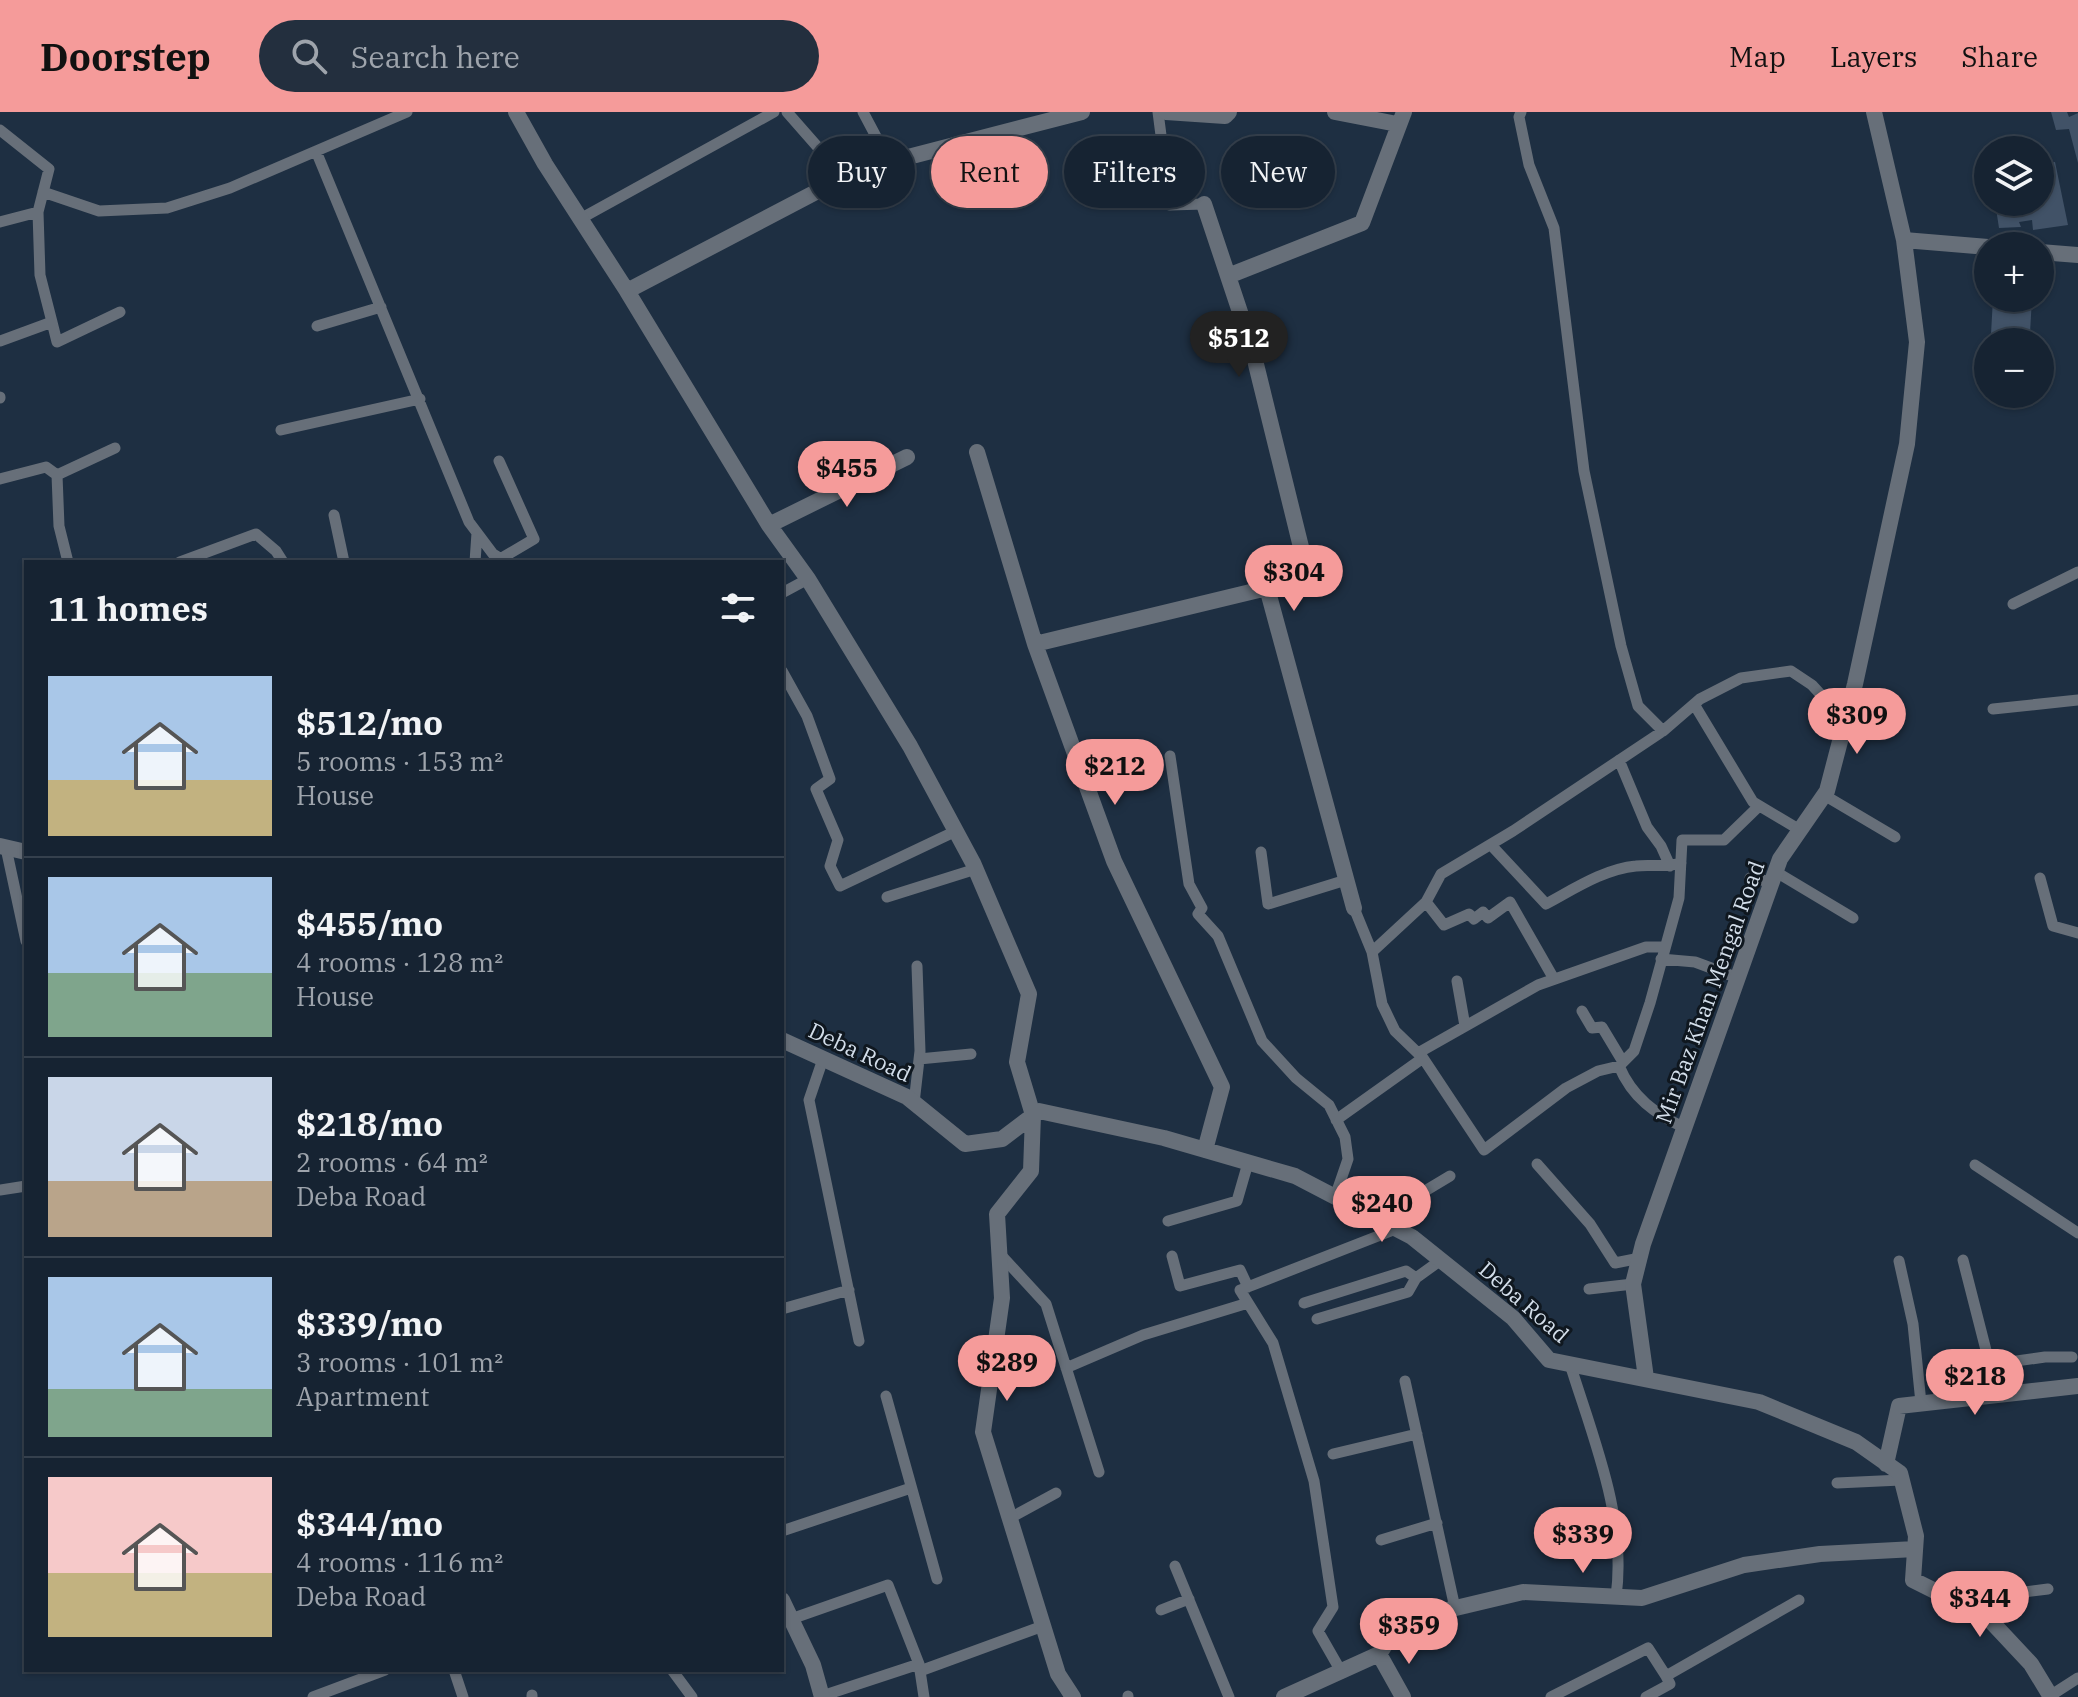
<!DOCTYPE html>
<html lang="en">
<head>
<meta charset="utf-8">
<style>
  body { margin:0; font-family:"IBM Plex Serif",serif; background:#232f3e; color:#f1f3f6; height:100vh; display:flex; flex-direction:column; font-size:30px; white-space:nowrap }
  * { box-sizing:border-box; margin:0 }
  p { font-size:26px; color:#9ea4ac }
  .icon { flex:none; width:44px; height:44px; fill:none; stroke:currentColor; stroke-width:2; stroke-linecap:round; stroke-linejoin:round }
  .map { position:relative; flex:1; overflow:hidden }
  .sheet { position:absolute; left:24px; top:448px; width:760px; height:1112px; display:flex; flex-direction:column; background:#162332; border-radius:0px; box-shadow:0 2px 6px #0004,0 0 0 2px #35404d }
  .sheet>* { flex:none }
  .hud { position:absolute; left:808px; top:24px; width:760px; height:72px; display:flex; gap:16px }
  .controls { position:absolute; left:1974px; top:24px; display:grid; gap:16px }
  .controls a { display:grid; place-items:center; width:80px; height:80px; border-radius:50%; background:#162332; box-shadow:0 2px 6px #0004,0 0 0 2px #35404d; font-size:40px }
  .price { position:absolute; translate:-50% -68px; padding:0 18px; border-radius:28px; background:#f59b9a; color:#111; font-size:26px; line-height:52px; filter:drop-shadow(0 2px 4px #0008) }
  .price::after { content:''; position:absolute; left:50%; top:48px; width:24px; height:18px; margin-left:-12px; background:inherit; clip-path:polygon(0 0,100% 0,50% 100%) }
  .price.active { background:#222; color:#fff }
  ul { padding:0; list-style:none }
  li { display:flex; align-items:center; gap:24px; height:200px; padding:0 24px }
  li+li { border-top:2px solid #35404d }
  li span { display:grid; place-items:center; flex:none; width:224px; height:160px; border-radius:0px; color:#555 }
  li>.icon { margin-inline-start:auto }
  span .icon { width:96px; height:96px; fill:#fffc; stroke-width:1 }
  li b { font-size:34px }
  h2 { display:flex; justify-content:space-between; align-items:center; height:96px; padding:0 24px; font-size:34px }
  .pill { padding:0 28px; border-radius:36px; background:#162332; box-shadow:0 2px 6px #0004,0 0 0 2px #35404d; font-size:28px; line-height:72px }
  .pill.active { background:#f59b9a; color:#111 }
  header { display:flex; align-items:center; gap:48px; box-sizing:border-box; height:112px; padding:0 40px; background:#f59b9a; color:#111 }
  header strong { font-size:38px }
  nav { display:flex; gap:44px; margin-inline-start:auto; font-size:28px }
  .search { width:560px; height:72px; background:#232f3e; display:flex; align-items:center; gap:20px; box-sizing:border-box; padding:0 28px; border-radius:44px; color:#9ea4ac; font-size:30px }
  .map>svg:first-child { display:block }
</style>
</head>
<body>
<header>
<strong>Doorstep</strong>
<div class="search"><svg class="icon" aria-label="search" viewBox="0 0 24 24"><circle cx="10" cy="10" r="6"/><path d="M15 15l6 6"/></svg>Search here</div>
<nav><a>Map</a><a>Layers</a><a>Share</a></nav>
</header>
<div class="map">
<svg width="2078" height="1585" viewBox="0 0 2078 1585">
  <rect width="100%" height="100%" fill="#1e2f42"/>
  <path fill="#415267" d="M2051,0H2067L2069,5L2078,1V51L2069,17L2056,18Z
    M2055,50L2068,113L2033,118L2032,108L2019,110L2021,115L1999,116L1995,90H2040V52Z
    M1993,186H2032L2030,221L1991,222Z"/>
  <g fill="none" stroke-linecap="round" stroke-linejoin="round">
    <path stroke="#676f79" stroke-width="11" d="M787,0L844,65
      M863,0L889,49
      M1158,0L1170,93L1204,92
      M1521,0L1519,5L1529,53L1554,116L1584,359L1621,534L1638,594L1663,619
      M0,18L49,57L38,100L40,163L52,210
      M316,39L469,410L493,442L506,450
      M43,80L99,99L167,96L230,76L407,0
      M580,107L774,0
      M0,110L38,100
      M317,214L381,195
      M0,229L52,210L57,230L120,200
      M0,285V286
      M281,318L420,287
      M499,349L534,427L500,447
      M57,363L59,414L68,450
      M57,363L115,336
      M0,367L46,355L57,363
      M334,403L344,450
      M180,450L256,422L276,439L283,450
      M475,450L477,421
      M782,481L808,467
      M2013,492L2078,460
      M782,559L807,604L830,667L816,677L838,728L830,754L840,774L956,719
      M1694,592L1753,690L1800,718
      M1993,597L2078,588
      M1170,644L1189,772L1202,796L1198,802L1218,824L1262,929L1296,966L1329,993L1345,1025L1348,1047L1335,1085
      M1619,648L1647,715L1661,734L1670,754
      M1824,683L1895,725
      M1491,733L1546,792C1574,777 1604,757 1636,754C1651,752 1665,756 1681,751
      M6,736L26,829
      M1261,740L1268,792L1346,768
      M1776,760L1853,806
      M1750,766L1772,770
      M2040,766L2053,814L2078,821
      M887,785L976,757
      M1426,790L1444,813L1469,802L1474,807L1483,800L1488,806L1510,790L1554,867
      M1354,796L1372,840L1382,892L1395,919L1423,946L1484,1038L1566,976L1598,959L1619,954L1634,939L1650,891L1679,786L1682,728H1724L1759,694
      M1372,840L1426,790L1441,762L1513,719L1663,619L1700,587L1741,566L1791,559L1812,573L1845,609
      M1661,847L1695,850L1738,866
      M1457,869L1465,914
      M1582,899L1592,916L1602,915L1623,950
      M1418,941L1538,873L1646,835H1664
      M823,947L809,988L859,1229
      M919,947L971,942
      M1619,954C1632,985 1655,1002 1685,1016
      M914,991L920,939L917,854
      M1336,1008L1423,946
      M1537,1052L1590,1112L1615,1151L1640,1146
      M1975,1053L2078,1121
      M0,1078L26,1074
      M1168,1109L1237,1089L1248,1051
      M999,1141L1046,1192L1099,1360
      M1172,1144L1180,1174L1240,1158L1248,1175
      M1963,1148L1988,1246L1993,1283
      M1899,1149L1913,1212L1921,1291
      M1589,1177L1633,1172
      M1304,1191L1406,1159L1416,1166L1441,1148
      M782,1197L849,1178
      M1317,1207L1408,1180L1416,1166
      M1570,1252C1593,1326 1627,1406 1616,1485
      M1988,1253L2045,1245H2072
      M1956,1254L1988,1246
      M1066,1256L1143,1223L1248,1191
      M1405,1269L1455,1496
      M886,1284L937,1467
      M1333,1342L1417,1322
      M1837,1371L1901,1368
      M1010,1406L1056,1381
      M782,1419L911,1376
      M1381,1428L1437,1411
      M1175,1454L1229,1585
      M1161,1498L1189,1487
      M1977,1500L1993,1484L2048,1477
      M791,1507L888,1473L919,1552L924,1585
      M454,1558L463,1585
      M672,1558L692,1585
      M920,1559L1043,1514
      M1342,1561L1318,1519L1333,1495L1314,1369L1273,1231L1240,1178L1396,1117L1405,1091L1450,1064
      M532,1583V1585
      M822,1584L919,1552
      M1128,1584V1585
      M2050,1584L2078,1566
      M313,1585L385,1558
      M1551,1585L1648,1536L1666,1564L1799,1488
      M1646,1585L1670,1572L1666,1564"/>
    <path stroke="#676f79" stroke-width="16" d="M516,0L545,52L627,179L769,413L808,467L910,634L973,751L1029,882L1017,950L1033,1003L1031,1059L997,1102L1002,1186L983,1320L1058,1562L1073,1585
      M1166,0L1225,4L1229,0
      M1335,0L1397,12
      M1204,92L1252,236L1301,435
      M1904,128L1988,135
      M2040,140L2078,143
      M1228,164L1362,111L1404,0
      M627,179L858,58L1082,0
      M977,340L1035,532L1114,749L1222,975L1205,1038
      M769,413L907,345
      M1035,532L1267,476L1354,796
      M0,734L26,740
      M782,928L907,985L965,1032L1002,1027L1039,999L1164,1026L1295,1064L1412,1125L1513,1206L1549,1248L1759,1290L1856,1330L1900,1361L1916,1424L1913,1468L1987,1505L2031,1552L2051,1585
      M1646,1266L1633,1172L1643,1132L1780,747L1827,679L1855,572L1907,332L1917,230L1904,128L1874,0
      M1886,1352L1899,1294L2078,1274
      M782,1488L813,1553L822,1585
      M1379,1542L1403,1585
      M1284,1585L1379,1542L1401,1509L1523,1480L1642,1486L1744,1453L1820,1442L1915,1437"/>
  </g>
  <g text-anchor="middle" stroke-width="6" stroke-linejoin="round" paint-order="stroke">
    <g font-size="22" fill="#d3deea" stroke="#0f171f">
      <text transform="translate(1710 880) rotate(-70)" y="8">Mir Baz Khan Mengal Road</text>
      <text transform="translate(860 940) rotate(25)" y="8">Deba Road</text>
      <text transform="translate(1524 1190) rotate(41)" y="8">Deba Road</text>
    </g>
  </g>
</svg>
<div class="controls">
<a><svg class="icon" aria-label="layers" viewBox="0 0 24 24"><path d="M12 4l9 5-9 5-9-5zM3 14l9 5 9-5"/></svg></a>
<a>+</a>
<a>−</a>
</div>
<b class="price active" style="left:1239px;top:267px">$512</b>
<b class="price" style="left:847px;top:397px">$455</b>
<b class="price" style="left:1294px;top:501px">$304</b>
<b class="price" style="left:1857px;top:644px">$309</b>
<b class="price" style="left:1115px;top:695px">$212</b>
<b class="price" style="left:1382px;top:1132px">$240</b>
<b class="price" style="left:1007px;top:1291px">$289</b>
<b class="price" style="left:1975px;top:1305px">$218</b>
<b class="price" style="left:1583px;top:1463px">$339</b>
<b class="price" style="left:1980px;top:1527px">$344</b>
<b class="price" style="left:1409px;top:1554px">$359</b>
<div class="hud">
<a class="pill">Buy</a>
<a class="pill active">Rent</a>
<a class="pill">Filters</a>
<a class="pill">New</a>
</div>
<section class="sheet">
<h2>11 homes<svg class="icon" aria-label="filters" viewBox="0 0 24 24"><path d="M4 7h16M4 17h16"/><circle cx="9" cy="7" r="2"/><circle cx="15" cy="17" r="2"/></svg></h2>
<ul>
<li><span style="background:linear-gradient(#a9c7e8 65%,#c2b280 0)"><svg class="icon" aria-label="home" viewBox="0 0 24 24"><path d="M3 11l9-7 9 7M6 9v11h12V9"/></svg></span><div><b>$512/mo</b><p>5 rooms · 153 m²</p><p>House</p></div></li>
<li><span style="background:linear-gradient(#a9c7e8 60%,#7fa58c 0)"><svg class="icon" aria-label="home" viewBox="0 0 24 24"><path d="M3 11l9-7 9 7M6 9v11h12V9"/></svg></span><div><b>$455/mo</b><p>4 rooms · 128 m²</p><p>House</p></div></li>
<li><span style="background:linear-gradient(#c9d6e8 65%,#b9a48a 0)"><svg class="icon" aria-label="home" viewBox="0 0 24 24"><path d="M3 11l9-7 9 7M6 9v11h12V9"/></svg></span><div><b>$218/mo</b><p>2 rooms · 64 m²</p><p>Deba Road</p></div></li>
<li><span style="background:linear-gradient(#a9c7e8 70%,#7fa58c 0)"><svg class="icon" aria-label="home" viewBox="0 0 24 24"><path d="M3 11l9-7 9 7M6 9v11h12V9"/></svg></span><div><b>$339/mo</b><p>3 rooms · 101 m²</p><p>Apartment</p></div></li>
<li><span style="background:linear-gradient(#f6c9c9 60%,#c2b280 0)"><svg class="icon" aria-label="home" viewBox="0 0 24 24"><path d="M3 11l9-7 9 7M6 9v11h12V9"/></svg></span><div><b>$344/mo</b><p>4 rooms · 116 m²</p><p>Deba Road</p></div></li>
</ul>
</section>
</div>
</body>
</html>
